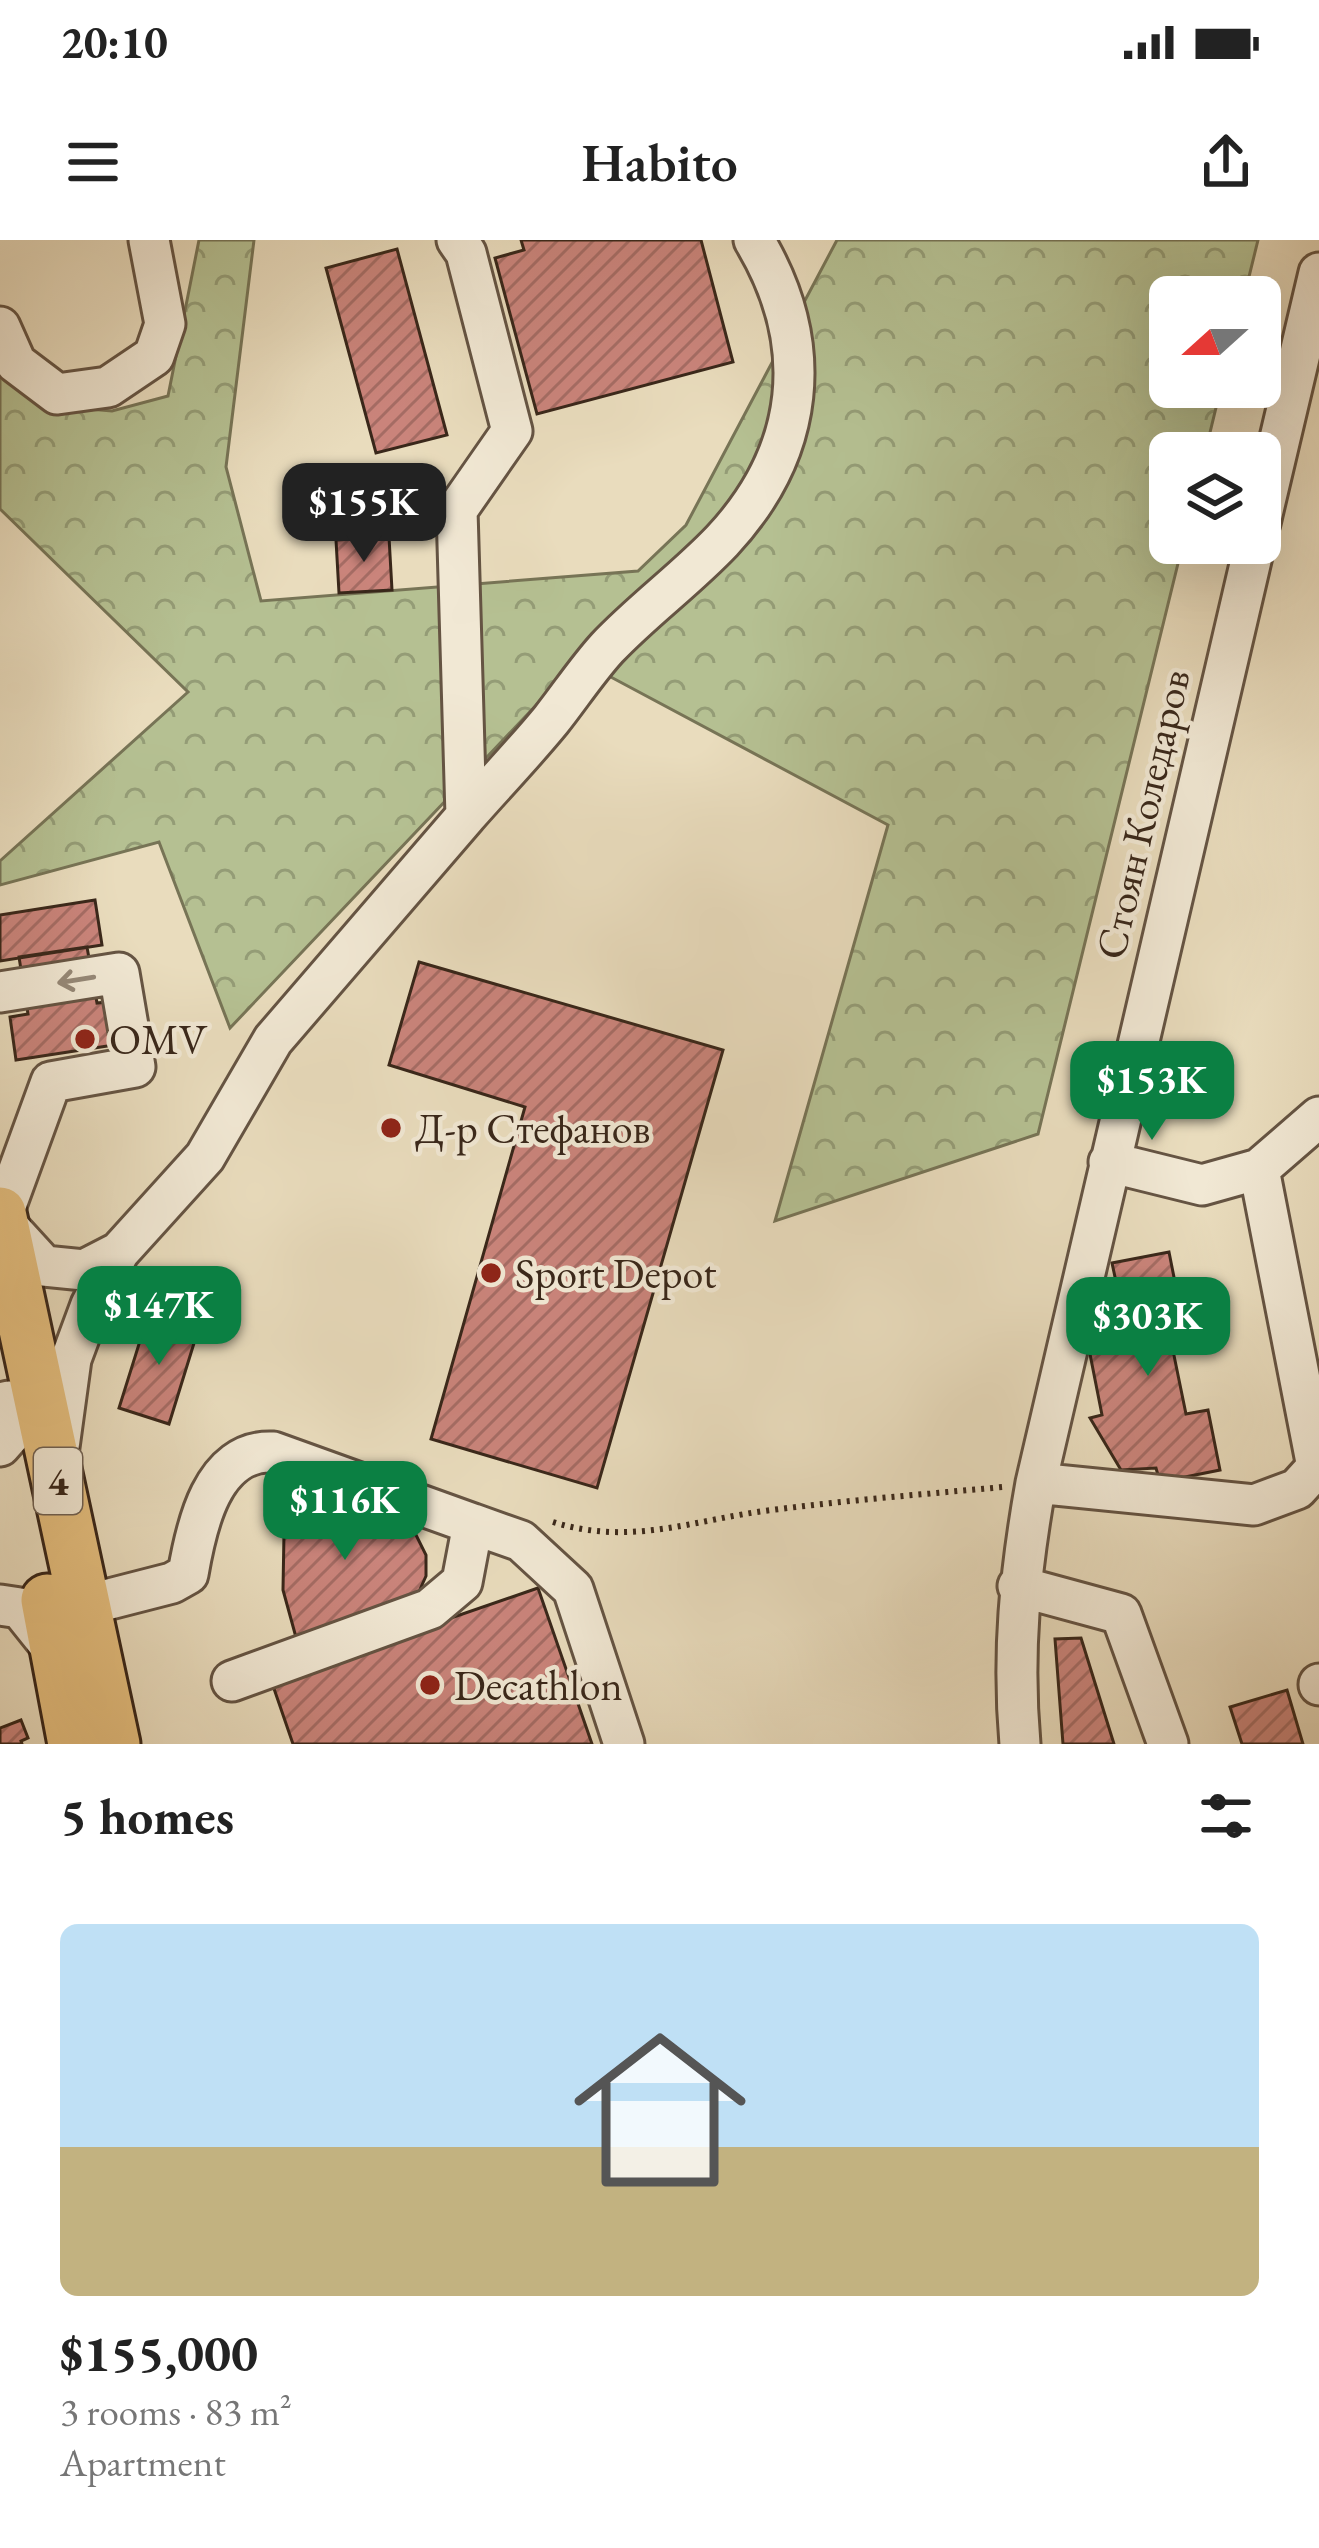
<!DOCTYPE html>
<html lang="en">
<head>
<meta charset="utf-8">
<style>
  body { margin:0; font-family:"EB Garamond",serif; background:#f6f6f6; color:#222; height:100vh; display:flex; flex-direction:column; font-size:45px; white-space:nowrap }
  * { box-sizing:border-box; margin:0 }
  p { font-size:39px; color:#767676 }
  .icon { flex:none; width:66px; height:66px; fill:none; stroke:currentColor; stroke-width:2; stroke-linecap:round; stroke-linejoin:round }
  .map { position:relative; height:1504px; overflow:hidden }
  .details { display:flex; flex-direction:column; background:#fff; flex:1 }
  .details>* { flex:none }
  .needle { width:78px; rotate:249deg }
  .buttons { position:absolute; left:1149px; top:36px; display:grid; gap:24px }
  .buttons a { display:grid; place-items:center; width:132px; height:132px; border-radius:18px; background:#fff; box-shadow:0 12px 48px #0002; font-size:60px }
  .price { position:absolute; translate:-50% -102px; padding:0 27px; border-radius:24px; background:#0b8043; color:#fff; font-size:39px; line-height:78px; filter:drop-shadow(0 3px 6px #0008) }
  .price::after { content:''; position:absolute; left:50%; top:72px; width:36px; height:27px; margin-left:-18px; background:inherit; clip-path:polygon(0 0,100% 0,50% 100%) }
  .price.selected { background:#222; color:#fff }
  ul { padding:0; list-style:none }
  li { display:grid; align-content:center; gap:24px; height:636px; padding:0 60px }
  li+li { border-top:3px solid #e0e0e0 }
  li span { display:grid; place-items:center; height:372px; border-radius:18px; color:#555 }
  li>.icon { margin-inline-start:auto }
  span .icon { width:216px; height:216px; fill:#fffc; stroke-width:1 }
  li b { font-size:51px }
  h2 { display:flex; justify-content:space-between; align-items:center; height:144px; padding:0 60px; font-size:51px }
  .status { display:flex; justify-content:space-between; align-items:center; height:84px; padding:0 60px; background:#fff; direction:ltr }
  .status svg { height:33px; fill:currentColor }
  header { display:flex; justify-content:space-between; align-items:center; height:156px; padding:0 60px; background:#fff; font-size:54px; font-weight:600 }
  .map>svg:first-child { display:block }
</style>
</head>
<body>
<div class="status"><b>20:10</b><svg viewBox="0 0 49 12"><path d="M0 12V9h3v3zM5 12V6h3v6zM10 12V3h3v9zM15 12V0h3v12zM26 1h20v11H26zM47 4h2v5h-2z"/></svg></div>
<header><svg class="icon" aria-label="menu" viewBox="0 0 24 24"><path d="M4 6h16M4 12h16M4 18h16"/></svg>Habito<svg class="icon" aria-label="share" viewBox="0 0 24 24"><path d="M12 15V3M7 8l5-5 5 5M5 13v7h14v-7"/></svg></header>
<div class="map">
<svg width="1319" height="1504" viewBox="0 0 1319 1504">
  <defs>
    <pattern id="forest-crowns" width="20" height="18" patternUnits="userSpaceOnUse" patternTransform="scale(3)"><rect width="20" height="18" fill="#b5c092"/><path d="M2 6a3 3 0 1 1 6 0M12 15a3 3 0 1 1 6 0" fill="none" stroke="#949c76"/></pattern>
    <pattern id="building-hatch" width="6" height="6" patternUnits="userSpaceOnUse" patternTransform="scale(3)"><rect width="6" height="6" fill="#ca847b"/><path d="M-1 1l2-2M0 6l6-6M5 7l2-2" fill="none" stroke="#a56c64"/></pattern>
  </defs>
  <rect width="100%" height="100%" fill="#e9dcbd"/>
  <filter id="stains"><feTurbulence type="fractalNoise" baseFrequency=".00167" numOctaves="4"/><feColorMatrix values="0 0 0 0 .2 0 0 0 0 .09 0 0 0 0 .02 0 0 0 .5 -.17"/></filter>
  <radialGradient id="worn" r=".72"><stop offset=".6" stop-color="#630" stop-opacity="0"/><stop offset="1" stop-color="#630" stop-opacity=".3"/></radialGradient>
  <path fill="url(#forest-crowns)" stroke="#777456" stroke-width="3" d="M199,0H254L226,227L261,361L638,331L686,285L837,0H1258L1244,57H1170V147H1221L1205,213H1170V303H1183L1038,894L775,981L888,585L579,420L230,788L159,602L0,645V621L188,452L0,269V132L54,166L112,171L168,156Z"/>
  <path fill="url(#building-hatch)" stroke="#39271a" stroke-width="3" d="M521,0H701L733,122L537,174L495,18L524,10Z
    M397,9L447,195L376,213L326,28Z
    M389,297L392,350L339,353L336,300Z
    M95,660L102,705L0,721V675Z
    M87,707L97,763L107,762L114,805L16,820L10,777L28,774L19,717Z
    M419,722L723,810L597,1248L431,1199L525,867L389,825Z
    M1169,1012L1185,1093L1170,1096L1186,1174L1208,1170L1220,1230L1160,1242L1156,1228L1121,1230L1090,1178L1102,1175L1088,1104L1115,1099L1108,1068L1121,1065L1112,1023Z
    M149,1072L199,1087L169,1184L119,1168Z
    M295,1246L400,1280L416,1295L426,1315V1336L417,1356L297,1401L283,1350L284,1293Z
    M538,1348L592,1504H293L271,1440Z
    M1081,1398L1114,1504H1063L1055,1399Z
    M1287,1450L1303,1504H1242L1230,1467Z
    M21,1480L28,1498L21,1501L22,1504H0V1488Z"/>
  <g fill="none" stroke-linecap="round" stroke-linejoin="round">
    <g stroke="#655443" stroke-width="45">
      <path id="minor" d="M0,87L16,123L57,154L108,147L154,116L165,84L149,0
        M1260,283L1319,33
        M466,576C494,544 524,513 551,480C570,456 587,430 607,408C643,370 686,339 722,301C805,212 817,105 754,0
        M0,752L119,733L135,827L51,842L1,979L44,1026L84,1030L119,1012
        M1109,922L1202,945L1259,929L1319,877
        M0,1163L9,1161
        M0,1206L15,1189
        M59,1207L71,1119L91,1065L119,1012L205,917L273,800L466,576L457,270L512,191L466,13L457,0
        M1036,1243L1254,1265L1297,1249L1317,1227L1259,929
        M473,1284L521,1301L573,1349L624,1504
        M1018,1346L1121,1374L1168,1504
        M0,1365L20,1368L56,1413
        M59,1372L172,1343L188,1334C196,1287 212,1209 273,1212L473,1284L462,1342L430,1369L232,1441
        M1319,1444V1445
        M1020,1504C1012,1413 1020,1333 1036,1243L1255,303"/>
    </g>
    <g stroke="#39271a" stroke-width="57">
      <path id="major" d="M0,973L114,1504
        M47,1360L74,1504"/>
    </g>
    <path stroke="#39271a" stroke-width="6" stroke-dasharray="3 6" stroke-linecap="butt" d="M553,1282C632,1307 695,1279 772,1270C849,1260 926,1254 1003,1247"/>
    <use href="#minor" stroke="#f1e8d4" stroke-width="39"/>
    <use href="#major" stroke="#e4be7e" stroke-width="51"/>
  </g>
  <defs><path id="oneway-shaft" d="M-6 0H5M1.5-3L5.5 0L1.5 3" fill="none" stroke-width="1.6" stroke-linecap="round" stroke-linejoin="round" transform="scale(3)"/></defs>
  <use stroke="#958877" href="#oneway-shaft" transform="translate(76 740) rotate(171)"/>
  <g fill="#8f2418" stroke="#f1e8d4" stroke-width="4.5">
    <circle cx="85" cy="799" r="12"/>
    <circle cx="391" cy="888" r="12"/>
    <circle cx="491" cy="1033" r="12"/>
    <circle cx="430" cy="1445" r="12"/>
  </g>
  <g text-anchor="middle" stroke-width="9" stroke-linejoin="round" paint-order="stroke">
    <rect fill="#f1e8d4" stroke="#706152" stroke-width="3" x="34" y="1208" width="48" height="66" rx="9"/>
    <g font-size="39" font-weight="bold" fill="#39271a">
      <text x="58" y="1255">4</text>
    </g>
    <g font-size="42" fill="#39271a" stroke="#f1e8d4">
      <text transform="translate(1142 574) rotate(-77)" y="15">Стоян Коледаров</text>
    </g>
    <g font-size="42" fill="#39271a" stroke="#f1e8d4" text-anchor="start">
      <text x="109" y="814">OMV</text>
      <text x="415" y="903">Д-р Стефанов</text>
      <text x="515" y="1048">Sport Depot</text>
      <text x="454" y="1460">Decathlon</text>
    </g>
  </g>
  <rect width="100%" height="100%" filter="url(#stains)"/>
  <rect width="100%" height="100%" fill="url(#worn)"/>
</svg>
<div class="buttons">
<a><svg class="needle" viewBox="-14 -14 28 28"><path d="M0-13l5 13h-10z" fill="#e53935"/><path d="M0 13l5-13h-10z" fill="#767676"/></svg></a>
<a><svg class="icon" aria-label="layers" viewBox="0 0 24 24"><path d="M12 4l9 5-9 5-9-5zM3 14l9 5 9-5"/></svg></a>
</div>
<b class="price selected" style="left:364px;top:325px">$155K</b>
<b class="price" style="left:1152px;top:903px">$153K</b>
<b class="price" style="left:159px;top:1128px">$147K</b>
<b class="price" style="left:1148px;top:1139px">$303K</b>
<b class="price" style="left:345px;top:1323px">$116K</b>
</div>
<section class="details">
<h2>5 homes<svg class="icon" aria-label="filters" viewBox="0 0 24 24"><path d="M4 7h16M4 17h16"/><circle cx="9" cy="7" r="2"/><circle cx="15" cy="17" r="2"/></svg></h2>
<ul>
<li><span style="background:linear-gradient(#bfe0f5 60%,#c2b280 0)"><svg class="icon" aria-label="home" viewBox="0 0 24 24"><path d="M3 11l9-7 9 7M6 9v11h12V9"/></svg></span><div><b>$155,000</b><p>3 rooms · 83 m²</p><p>Apartment</p></div></li>
</ul>
</section>
</body>
</html>
